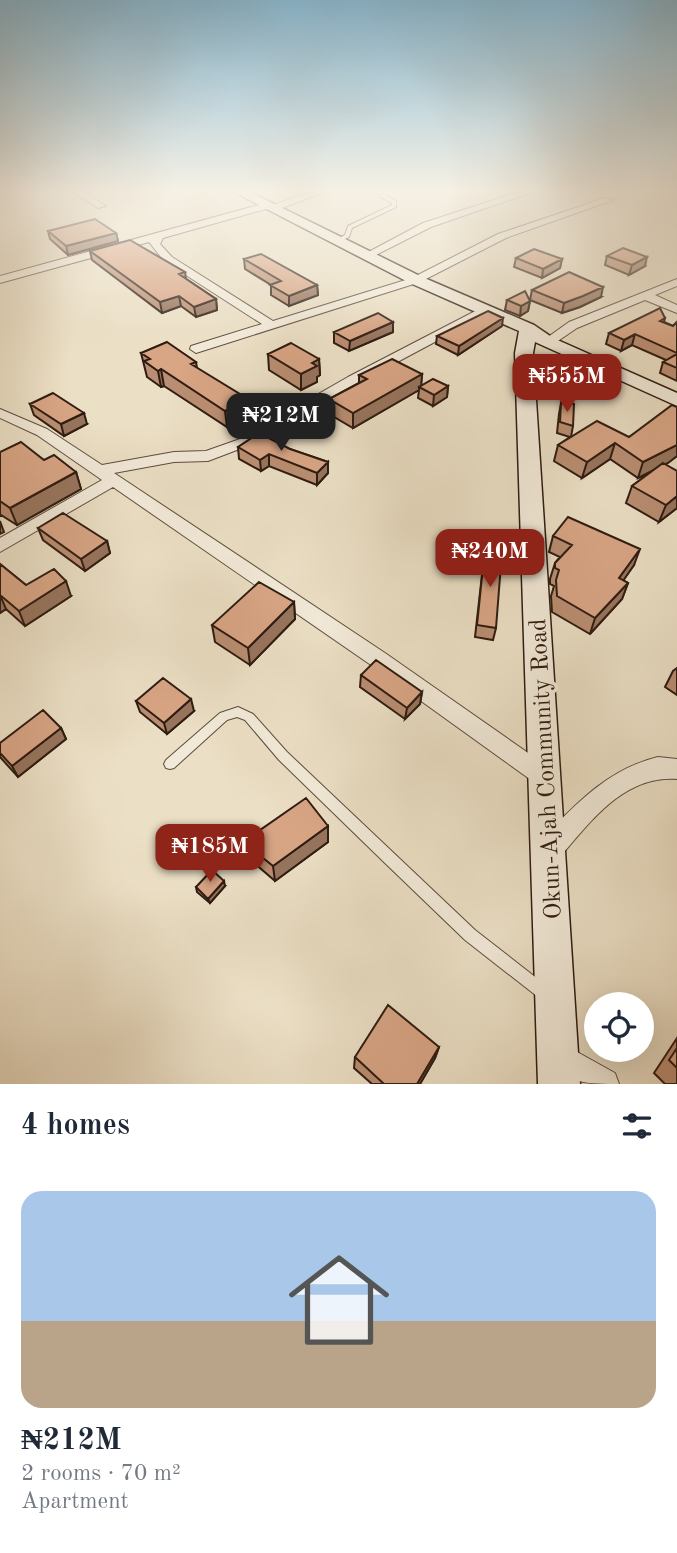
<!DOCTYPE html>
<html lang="en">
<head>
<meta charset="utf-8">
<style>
  body { margin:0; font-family:"Old Standard TT",serif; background:#f2f2f3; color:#1f2937; height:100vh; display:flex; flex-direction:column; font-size:26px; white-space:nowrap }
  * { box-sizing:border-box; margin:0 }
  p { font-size:23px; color:#747a83 }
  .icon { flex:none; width:38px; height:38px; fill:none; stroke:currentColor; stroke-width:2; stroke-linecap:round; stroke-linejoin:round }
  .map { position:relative; height:1084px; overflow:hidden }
  .drawer { display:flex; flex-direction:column; background:#fff; flex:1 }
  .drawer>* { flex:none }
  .fabs { position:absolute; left:584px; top:992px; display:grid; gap:14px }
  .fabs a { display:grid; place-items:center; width:70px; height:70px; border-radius:50%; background:#fff; box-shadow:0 7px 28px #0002; font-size:35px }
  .price { position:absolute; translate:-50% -60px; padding:0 16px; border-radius:14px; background:#8f2418; color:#fff; font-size:23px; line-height:46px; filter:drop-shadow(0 2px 4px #0008) }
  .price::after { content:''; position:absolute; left:50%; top:42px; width:21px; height:16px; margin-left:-10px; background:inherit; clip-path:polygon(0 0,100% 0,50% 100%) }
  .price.active { background:#222; color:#fff }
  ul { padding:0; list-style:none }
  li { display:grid; align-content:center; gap:14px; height:371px; padding:0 21px }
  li+li { border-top:2px solid #e0e1e3 }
  li span { display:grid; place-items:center; height:217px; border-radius:21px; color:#555 }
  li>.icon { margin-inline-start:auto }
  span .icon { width:126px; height:126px; fill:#fffc; stroke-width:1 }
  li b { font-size:30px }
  h2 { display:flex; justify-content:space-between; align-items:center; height:84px; padding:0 21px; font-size:30px }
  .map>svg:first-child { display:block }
</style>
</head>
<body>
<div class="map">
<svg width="677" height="1084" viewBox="0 0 677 1084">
  <rect width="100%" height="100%" fill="#ebdfc5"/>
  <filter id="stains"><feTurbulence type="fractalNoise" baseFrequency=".00286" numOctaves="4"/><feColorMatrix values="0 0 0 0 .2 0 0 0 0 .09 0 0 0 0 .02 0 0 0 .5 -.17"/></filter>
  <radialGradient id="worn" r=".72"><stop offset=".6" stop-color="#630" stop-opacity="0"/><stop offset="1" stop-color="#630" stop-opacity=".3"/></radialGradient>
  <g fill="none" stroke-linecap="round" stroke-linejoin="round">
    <g stroke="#5d4c3e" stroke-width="2">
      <path id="lane" d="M379,194H383L396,201V207L352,228L349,237L339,242H335V240L345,235L348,226L392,205V203L379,196Z
        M238,707L253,714L287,752L475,930L548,987L550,992L548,997L543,999L538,997L465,940L386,864L279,760L245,720L237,717L227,720L174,768L170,769L166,768L164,764L166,760L220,713Z"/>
    </g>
    <g stroke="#5d4c3e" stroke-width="2">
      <path id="street" d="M70,190H81L106,206L98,208Z
        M317,190H330L274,211L266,209L163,238L160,244L172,257L273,321L412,278L498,234L605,198L613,200L506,238L420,282L196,353L190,349L191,346L262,324L164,261L149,242L0,283V276L262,204L270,206Z
        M525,190H538L431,227L370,258L361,256L423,223Z
        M677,279V286L655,295L677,305V313L645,300L577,328L552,345H542L541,342L569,322Z
        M485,306L489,307V313L358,383L250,445L208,461L174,462L114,473L385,653L554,771L558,778L554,785L546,789L538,785L371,665L113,487L0,552V538L102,480L37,435L0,418V409L47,429L102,465L174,452L206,451L240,439L348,377Z
        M658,757L677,759V779C624,775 591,821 559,858L550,861L541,858L538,849L541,840C576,804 608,769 658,757Z
        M561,1043L615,1073L619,1084C592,1084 559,1084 546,1058L551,1048Z"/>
    </g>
    <g stroke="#2e1b11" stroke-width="3">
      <path id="secondary" d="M230,190H246L422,277L534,325L553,338L677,393V406L535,342L533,353L580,1084H538L515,353L519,331L410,283Z"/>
    </g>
    <use href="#lane" fill="#f2ead9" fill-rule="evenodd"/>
    <use href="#street" fill="#f2ead9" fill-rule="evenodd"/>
    <use href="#secondary" fill="#f2ead9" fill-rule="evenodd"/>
  </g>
  <path fill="#ba8e72" stroke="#2e1b11" stroke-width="2" d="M48,231L116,233L118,241L68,255L50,239Z
    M90,251L185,272L186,279L216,299L217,310L196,317L181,306L162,313L92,260Z
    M607,256L645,266L629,275L605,265Z
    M516,258L562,259L560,268L542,278L514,267Z
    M244,259L317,285L318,295L289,306L271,295V285L245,269Z
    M532,290L601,297L580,307L562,313L530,300L528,311L520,316L505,310L507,300H530Z
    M665,318L664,322L673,326L677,322V381L660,373L663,362L666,360L632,345L621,351L606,344L609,333Z
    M393,322V332L349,351L334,343V332Z
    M502,326L458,355L436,344L437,336Z
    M141,353L196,362L197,368L249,416L227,427L164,386L161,387L147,377Z
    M268,354L319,359L320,375L317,377V382L301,390L269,370Z
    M422,374L421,386H448L447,397L433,406L418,398L419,390L353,428L329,414V399L359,383V375Z
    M561,403L573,426L571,437H629L677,407V456L665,465L677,508L659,522L626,503L632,486L651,472L638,478L610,459L582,478L554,461L558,445L570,437L557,433L559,414Z
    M30,404L87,424L64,436L34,415Z
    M238,447L290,449L328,462V473L317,485L269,466L261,471L239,459Z
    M0,452L44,460L76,472L81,489L17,525L1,515L0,516Z
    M38,528L107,541L110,553L85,571L43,540Z
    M553,536L634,565L623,580L628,583L622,599L590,634L552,612L551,596L554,586L550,584V579L555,563L560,557L549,552Z
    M485,548L496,628L493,640L475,637Z
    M0,564L26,585L71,596L25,626L6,609L0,613Z
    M294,602L295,619L250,665L215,642L212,625Z
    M677,668V695L665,687L673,671Z
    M361,675L422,692L420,704L405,719L360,687Z
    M136,701L194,711L167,734L140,712Z
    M61,728L66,739L18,777L0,757V743Z
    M328,826V842L275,881L246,856L243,842Z
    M225,886L210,903L197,892L196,887Z
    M677,1038V1084H665L654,1073Z
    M439,1047L435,1058L420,1084H372L354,1068L355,1057Z"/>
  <path fill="#97745d" stroke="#2e1b11" stroke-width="2" d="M116,233L118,241L68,255L66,246Z
    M647,257L645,266L629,275L632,265Z
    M562,259L560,268L542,278L543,269Z
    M317,285L318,295L289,306V296Z
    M603,287L601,297L580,307L562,313L564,303Z
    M179,296L181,306L162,313L160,302Z
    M216,299L217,310L196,317L194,307Z
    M530,301L528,311L520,316L521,306Z
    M503,318L502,326L458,355L459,346Z
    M393,322V332L349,351L350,341Z
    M635,334L632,345L621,351L624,340Z
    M319,359L320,375L317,377V382L301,390V374L312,363Z
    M161,369L164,386L161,387L158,371Z
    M422,374L421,388L419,387V390L353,428V413Z
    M448,386L447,397L433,406L434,395Z
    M248,399L249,416L227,427L225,411Z
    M84,413L87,424L64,436L61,424Z
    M615,443L610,459L582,478L587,462Z
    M677,445V456L668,463L638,478L643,462Z
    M269,454V466L261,471L260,460Z
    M328,462V473L317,485V473Z
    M76,472L81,489L17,525L10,508Z
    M677,496V508L659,522L666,505Z
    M0,521L4,532L0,534Z
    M107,541L110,553L85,571L81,559Z
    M640,549L634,565L614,594L619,578Z
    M66,581L71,596L25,626L19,611Z
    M628,583L622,599L590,634L595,618Z
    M0,595L6,609L0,613Z
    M294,602L295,619L250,665L248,648Z
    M422,692L420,704L405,719L407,708Z
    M191,699L194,711L167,734L164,723Z
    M61,728L66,739L18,777L12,766Z
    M328,826V842L275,881L273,866Z
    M224,881L225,886L210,903L208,899Z
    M439,1047L435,1058L420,1084H417Z"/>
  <path fill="#d8a585" stroke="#2e1b11" stroke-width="2" d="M95,219L116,233L66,246L48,231Z
    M130,240L185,272L179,274L216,299L194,307L179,296L160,302L90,251Z
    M623,248L647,257L632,265L607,256Z
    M534,249L562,259L543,269L516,258Z
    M261,254L317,285L289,296L270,285L281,281L244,259Z
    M569,272L603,287L583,296L564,303L532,290Z
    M525,291L530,301L521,306L507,300Z
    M660,308L665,318L660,321L673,326L677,322V353L635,334L624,340L609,333Z
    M488,311L503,318L459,346L437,336Z
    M378,313L393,322L350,341L334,332Z
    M167,342L196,362L191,364L248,399L225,411L161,369L158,371L144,361L150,359L141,353Z
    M291,343L319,359L312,363L317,366L301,374L268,354Z
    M677,354V368L663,362Z
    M392,359L422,374L353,413L329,399L367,379L359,375Z
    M433,379L448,386L434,395L419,387Z
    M53,393L84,413L61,424L30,404Z
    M561,403L574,404L573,426L560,422Z
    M672,405L677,407V445L643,462L615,443L587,462L558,445L597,421L629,437Z
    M259,433L290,449L328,462L317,473L269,454L260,460L238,447Z
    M21,442L44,460L54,455L76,472L10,508L0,501V452Z
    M663,463L677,471V496L666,505L632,486Z
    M63,513L107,541L81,559L38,528Z
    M568,517L640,549L619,578L628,583L595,618L557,596L556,580L559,570L555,568V563L572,545L553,536Z
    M485,548L502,551L496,628L477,625Z
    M0,564L26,585L54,569L66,581L19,611L0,595Z
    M259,582L294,602L248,648L212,625Z
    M376,660L422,692L407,708L361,675Z
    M163,678L191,699L164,723L136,701Z
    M43,710L61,728L12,766L0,753V743Z
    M306,798L328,826L273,866L243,842Z
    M212,870L224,881L208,899L196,887Z
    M388,1005L439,1047L417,1084H384L355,1057Z
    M677,1048V1068L669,1060Z"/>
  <linearGradient id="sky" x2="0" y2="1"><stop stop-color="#88b8d2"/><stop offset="0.56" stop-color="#f6f1e5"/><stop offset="1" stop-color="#f6f1e5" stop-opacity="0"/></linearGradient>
  <rect width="677" height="341" fill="url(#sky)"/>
  <g text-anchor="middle" stroke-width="7" stroke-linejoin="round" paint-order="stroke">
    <g font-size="24" fill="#2e1b11" stroke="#f2ead9">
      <text transform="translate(545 769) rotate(-93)" y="8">Okun-Ajah Community Road</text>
    </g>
  </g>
  <rect width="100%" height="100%" filter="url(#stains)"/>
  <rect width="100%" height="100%" fill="url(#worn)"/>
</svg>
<div class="fabs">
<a><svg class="icon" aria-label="locate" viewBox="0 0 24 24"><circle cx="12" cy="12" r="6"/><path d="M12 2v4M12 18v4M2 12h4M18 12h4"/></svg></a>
</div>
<b class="price" style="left:567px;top:414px">₦555M</b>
<b class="price active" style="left:281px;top:453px">₦212M</b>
<b class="price" style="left:490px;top:589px">₦240M</b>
<b class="price" style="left:210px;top:884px">₦185M</b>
</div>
<section class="drawer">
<h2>4 homes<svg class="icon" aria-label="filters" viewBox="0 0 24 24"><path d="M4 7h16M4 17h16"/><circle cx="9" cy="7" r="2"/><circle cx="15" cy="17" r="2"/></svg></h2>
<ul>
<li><span style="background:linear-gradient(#a9c7e8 60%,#b9a48a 0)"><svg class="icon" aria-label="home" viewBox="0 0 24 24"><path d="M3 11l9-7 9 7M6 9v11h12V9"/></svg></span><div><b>₦212M</b><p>2 rooms · 70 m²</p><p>Apartment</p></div></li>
</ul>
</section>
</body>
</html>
